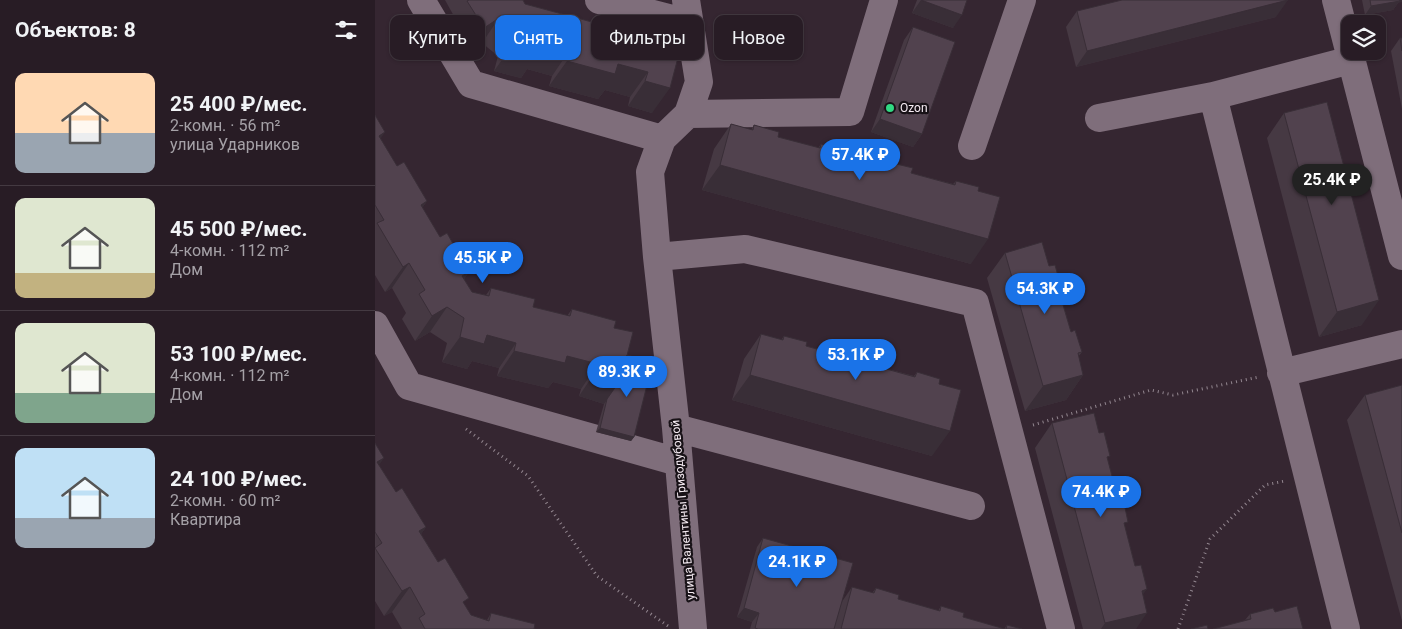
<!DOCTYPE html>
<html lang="ru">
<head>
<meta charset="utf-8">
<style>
  body { margin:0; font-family:Roboto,sans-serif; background:#342932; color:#f1f3f6; height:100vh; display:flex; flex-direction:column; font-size:19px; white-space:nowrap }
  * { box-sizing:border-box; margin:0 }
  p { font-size:16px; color:#a5a1a7 }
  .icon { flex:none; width:28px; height:28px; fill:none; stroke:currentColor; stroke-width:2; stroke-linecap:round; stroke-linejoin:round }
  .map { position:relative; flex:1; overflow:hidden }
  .side { display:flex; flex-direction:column; background:#281c25; width:375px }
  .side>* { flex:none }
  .banner { position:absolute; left:15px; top:15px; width:475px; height:45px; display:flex; gap:10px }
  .tools { position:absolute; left:966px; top:15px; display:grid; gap:10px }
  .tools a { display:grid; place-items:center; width:45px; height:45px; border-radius:10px; background:#281c25; box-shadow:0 1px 4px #0004,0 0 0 1px #443a42; font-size:25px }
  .price { position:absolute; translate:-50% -42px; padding:0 11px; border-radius:18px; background:#1a73e8; color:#fff; font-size:16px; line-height:32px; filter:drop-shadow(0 1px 2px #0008) }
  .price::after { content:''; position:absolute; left:50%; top:30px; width:15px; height:11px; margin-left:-8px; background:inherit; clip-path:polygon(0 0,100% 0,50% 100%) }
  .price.current { background:#222; color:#fff }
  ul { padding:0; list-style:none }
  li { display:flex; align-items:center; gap:15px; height:125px; padding:0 15px }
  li+li { border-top:1px solid #443a42 }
  li span { display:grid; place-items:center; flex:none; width:140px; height:100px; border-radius:10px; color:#555 }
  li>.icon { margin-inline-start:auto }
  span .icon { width:60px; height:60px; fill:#fffc; stroke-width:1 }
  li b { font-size:21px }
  h2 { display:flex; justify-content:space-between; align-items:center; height:60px; padding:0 15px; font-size:21px }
  .tag { padding:0 18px; border-radius:10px; background:#281c25; box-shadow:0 1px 4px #0004,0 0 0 1px #443a42; font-size:18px; line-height:45px }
  .tag.current { background:#1a73e8; color:#fff }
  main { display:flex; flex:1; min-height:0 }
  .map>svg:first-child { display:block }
</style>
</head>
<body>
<main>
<section class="side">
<h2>Объектов: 8<svg class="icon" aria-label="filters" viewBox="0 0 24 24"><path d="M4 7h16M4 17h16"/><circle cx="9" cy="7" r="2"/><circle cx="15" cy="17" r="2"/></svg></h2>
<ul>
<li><span style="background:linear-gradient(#ffd9b3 60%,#9aa5b1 0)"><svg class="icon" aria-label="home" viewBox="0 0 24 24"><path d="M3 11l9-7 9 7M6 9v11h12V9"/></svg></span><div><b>25 400 ₽/мес.</b><p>2-комн. · 56 m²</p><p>улица Ударников</p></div></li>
<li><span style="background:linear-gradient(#dfe7d0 75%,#c2b280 0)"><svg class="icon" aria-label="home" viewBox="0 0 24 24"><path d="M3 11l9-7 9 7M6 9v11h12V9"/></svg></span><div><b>45 500 ₽/мес.</b><p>4-комн. · 112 m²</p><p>Дом</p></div></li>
<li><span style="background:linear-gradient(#dfe7d0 70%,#7fa58c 0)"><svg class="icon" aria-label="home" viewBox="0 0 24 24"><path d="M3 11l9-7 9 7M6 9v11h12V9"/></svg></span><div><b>53 100 ₽/мес.</b><p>4-комн. · 112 m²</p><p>Дом</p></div></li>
<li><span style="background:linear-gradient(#bfe0f5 70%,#9aa5b1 0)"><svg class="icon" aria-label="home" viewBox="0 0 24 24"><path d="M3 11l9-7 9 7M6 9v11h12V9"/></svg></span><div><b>24 100 ₽/мес.</b><p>2-комн. · 60 m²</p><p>Квартира</p></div></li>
</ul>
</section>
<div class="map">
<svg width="1027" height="629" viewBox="0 0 1027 629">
  <rect width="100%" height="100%" fill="#352631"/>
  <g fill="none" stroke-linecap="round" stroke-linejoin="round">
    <path stroke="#938790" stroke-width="3" stroke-dasharray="1 4" stroke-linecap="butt" d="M658,425L776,390L798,395L884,377
      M91,429L153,476L222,576L293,626
      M803,629L835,539L890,485L910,481"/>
    <path stroke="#7f6e7b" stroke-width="28" d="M46,0L96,84L287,139
      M224,0L313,23
      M311,0L324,82L313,114
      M961,0L1027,256
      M724,118L838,96
      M597,146L647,0
      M282,257L370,249L600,303L686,629
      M0,325L34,386L303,462
      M906,373L1027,344
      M301,428L596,506
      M318,629L301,428L282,257L275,172L287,139L313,114L475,112L509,0
      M971,629L838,96L976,60"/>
  </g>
  <path fill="#463943" d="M70,0H148L150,4L306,46L277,113L253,106L255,97L230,90L223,99L174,86L177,76L152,69L146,78L119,71L123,56L107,43L92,52L75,26L80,18Z
    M542,0H592L578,28L537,13Z
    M987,0H1027L1023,3L1018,10L990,15Z
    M702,11L901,17L701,67L691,27Z
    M538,27L547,134L538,147L496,132L529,40Z
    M1025,38H1027V109L1016,51Z
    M909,113L987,325L944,337L892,138Z
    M0,115L5,139L22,166L52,201L47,208L65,237L94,272L89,279L97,292L111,295L116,288L158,307L192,316L197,309L239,328L252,355L259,437L256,441L221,432L229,404L204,396L206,389L178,382L173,388L122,376L124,368L97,361L92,369L67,362L72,343L55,332L40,341L27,319L31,313L17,288L10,292L0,275Z
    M356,124L376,130L379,125L403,137L443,148L446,144L468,155L510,166L513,162L536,173L578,184L581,181L603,191L596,264L327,190L339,149Z
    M630,253L674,266L684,291L696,332L707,352L703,357L708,375L691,400L650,411L612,278Z
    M386,334L406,340L409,336L431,346L472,357L475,353L497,365L539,376L542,372L564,384L557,456L357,400L369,359Z
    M1027,385V621L972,420L990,395Z
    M677,423L732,461L768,595L761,629H708L660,448Z
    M0,443L4,465L21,492L51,527L46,534L96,615L112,620L116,613L159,629H27L17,612L9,616L0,601Z
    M388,538L466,603L477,587L497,593L501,588L523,599L563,611L566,606L588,617L629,629L632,625L647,629H375L377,622L362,617L382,547Z
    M900,612L870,620L875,614Z"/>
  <path fill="#392e37" d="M546,0L587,15L578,28L537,13Z
    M913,0L901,17L701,67L712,51Z
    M1020,0H1027V2L1023,3L1018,10L990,15L996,6Z
    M124,18L107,43L92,52L109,28Z
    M166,43L194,51L177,76L152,69L146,78L119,71L137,46Z
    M192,61L243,64L273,72L255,97L230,90L223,99L174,86Z
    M270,81L295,88L277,113L253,106Z
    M505,119L547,134L538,147L496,132Z
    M10,132L0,147L4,136Z
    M345,165L613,239L596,264L327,190Z
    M52,201L35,226L46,205Z
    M34,263L17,288L10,292L28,267Z
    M94,272L77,297L87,276Z
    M1004,300L987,325L944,337L962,312Z
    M72,307L55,332L40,341L57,316Z
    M112,335L141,343L124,368L97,361L92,369L67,362L85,337Z
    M139,351L192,356L223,364L206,389L178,382L173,388L122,376Z
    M221,371L246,379L229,404L204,396Z
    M375,375L575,431L557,456L357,400Z
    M708,375L691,400L650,411L668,386Z
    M225,428L259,437L256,441L221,432Z
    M9,458L0,471L2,462Z
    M51,527L34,552L44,531Z
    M35,587L17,612L9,616L27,591Z
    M772,589L754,614L767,591Z
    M369,608L384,613L377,622L362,617Z
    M772,613L761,629H726L730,623Z"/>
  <path fill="#51424e" stroke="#392e37" d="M94,0H148L150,4L306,46L295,88L270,81L273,72L243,64L240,74L192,61L194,51L166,43L163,53L137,46L141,31L124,18L109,28L92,1Z
    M546,0H592L587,15Z
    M747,0H913L712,51L702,11Z
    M995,0H1024L1025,1L996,6Z
    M538,27L580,42L547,134L505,119Z
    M1025,38H1027V51Z
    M952,102L1004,300L962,312L909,113Z
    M0,115L10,132L4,136L22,166L29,162L52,201L46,205L65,237L72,233L94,272L87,276L97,292L114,296L116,288L160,299L158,307L195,316L197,309L241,321L239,328L258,332L246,379L221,371L223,364L192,356L190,363L139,351L141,343L112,335L109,344L85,337L89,318L72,307L57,316L44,294L50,290L34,263L28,267L2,223L9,220L0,205Z
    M356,124L378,130L379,125L404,132L403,137L445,148L446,144L470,151L468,155L512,167L513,162L538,168L536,173L580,185L581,181L604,187L603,191L625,197L613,239L345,165Z
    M667,242L674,266L680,265L686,287L683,288L696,332L700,330L707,352L703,353L708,375L668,386L630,253Z
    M386,334L408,340L409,336L432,342L431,346L474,358L475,353L499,359L497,365L540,377L542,372L565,379L564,384L586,390L575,431L375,375Z
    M252,355L278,361L259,437L225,428L232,399L246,379Z
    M1027,385V533L990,395Z
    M719,413L724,433L729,432L735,456L732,457L743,499L748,498L753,522L749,523L760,566L766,565L772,589L767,591L772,613L730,623L677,423Z
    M0,443L9,458L2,462L21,492L27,488L51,527L44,531L63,562L70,558L94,598L88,602L96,615L114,621L116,613L160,624L159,629H50L44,618L50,614L35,587L27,591L0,548L7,543L0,532Z
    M388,538L478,563L459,629H383L380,628L384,613L369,608Z
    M477,587L499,593L501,588L524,595L523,599L565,611L566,606L589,613L588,617L630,629H466Z
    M922,606L928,629H838L876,619L875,614L898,608L900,612Z
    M632,625L647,629H631Z
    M832,625L833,629H816Z"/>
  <circle fill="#31d882" stroke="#181217" stroke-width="2" cx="515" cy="108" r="5"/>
  <g text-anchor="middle" stroke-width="4.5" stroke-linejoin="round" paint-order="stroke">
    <g font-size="12" fill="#f6ecf3" stroke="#181217" text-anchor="start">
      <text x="525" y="112">Ozon</text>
    </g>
    <g font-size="12" fill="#f6ecf3" stroke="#181217">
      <text transform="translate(308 510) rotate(-95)" y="4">улица Валентины Гризодубовой</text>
    </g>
  </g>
</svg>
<div class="tools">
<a><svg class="icon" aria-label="layers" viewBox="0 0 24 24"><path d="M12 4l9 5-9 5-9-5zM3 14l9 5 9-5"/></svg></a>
</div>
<b class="price" style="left:485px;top:181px">57.4K ₽</b>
<b class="price current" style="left:957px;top:206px">25.4K ₽</b>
<b class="price" style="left:108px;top:284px">45.5K ₽</b>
<b class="price" style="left:670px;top:315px">54.3K ₽</b>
<b class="price" style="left:481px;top:381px">53.1K ₽</b>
<b class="price" style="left:252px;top:398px">89.3K ₽</b>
<b class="price" style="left:726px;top:518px">74.4K ₽</b>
<b class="price" style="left:422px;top:588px">24.1K ₽</b>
<div class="banner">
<a class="tag">Купить</a>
<a class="tag current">Снять</a>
<a class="tag">Фильтры</a>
<a class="tag">Новое</a>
</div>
</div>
</main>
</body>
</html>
